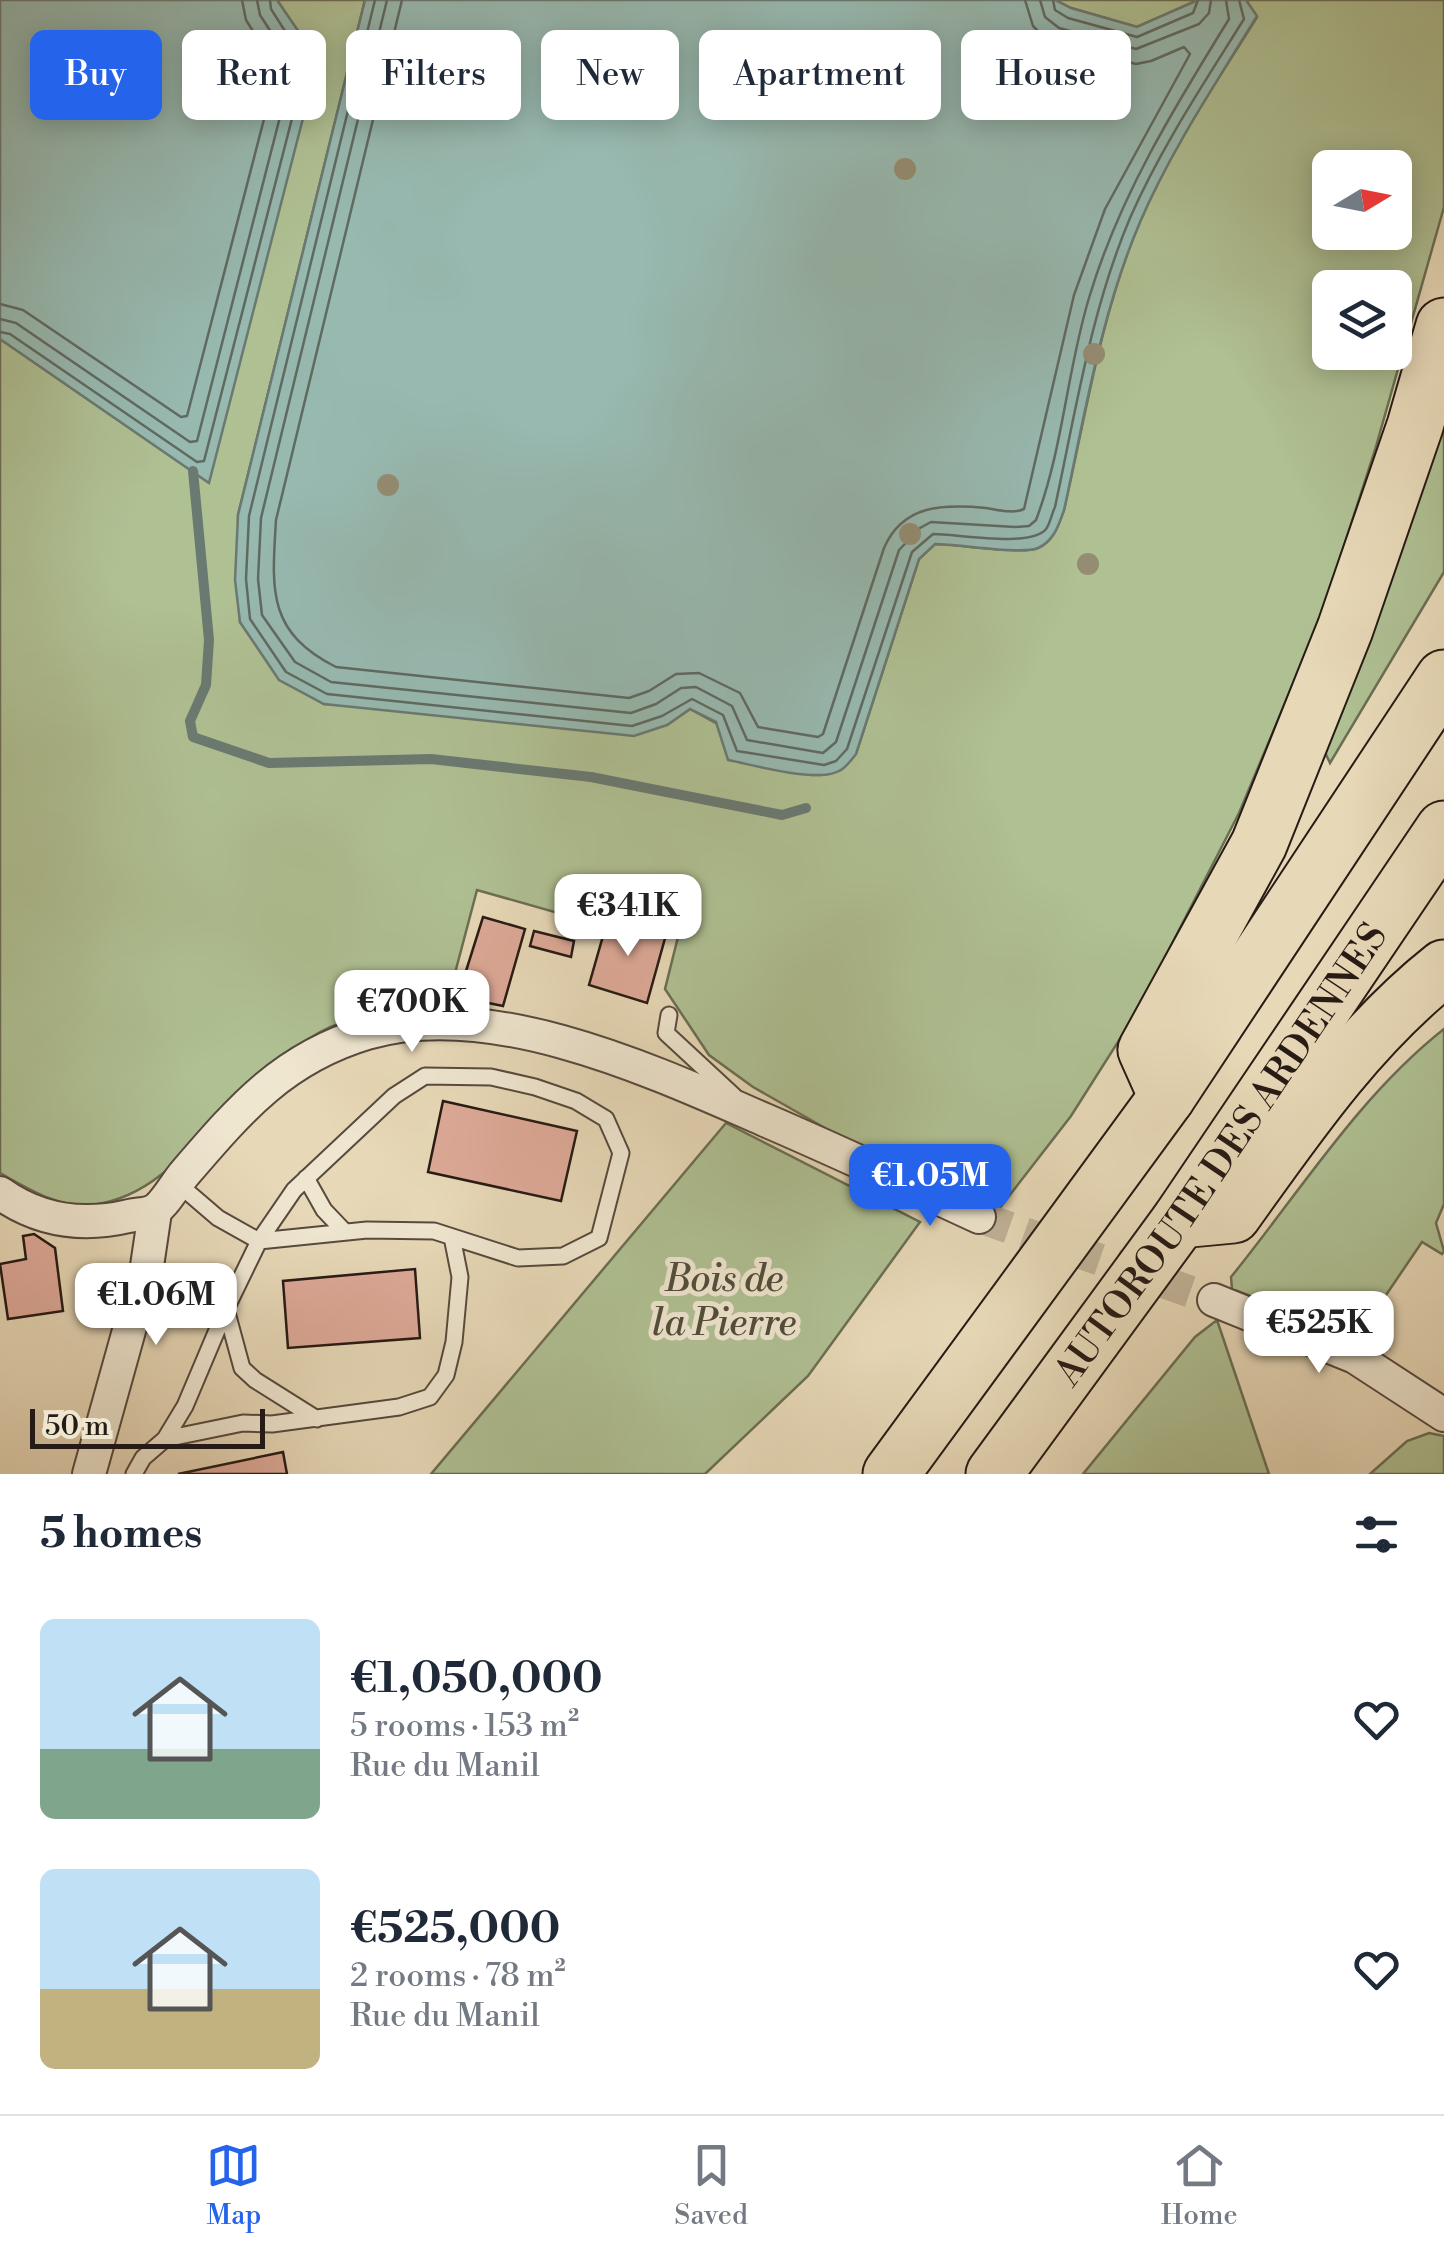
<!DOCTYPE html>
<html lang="en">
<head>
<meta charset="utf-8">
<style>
  body { margin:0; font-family:"Libre Bodoni",serif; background:#f2f2f3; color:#1f2937; height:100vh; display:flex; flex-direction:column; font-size:38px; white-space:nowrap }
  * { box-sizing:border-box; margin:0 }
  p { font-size:32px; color:#747a83 }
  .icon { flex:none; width:55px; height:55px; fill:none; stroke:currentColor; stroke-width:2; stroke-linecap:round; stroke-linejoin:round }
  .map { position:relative; height:1474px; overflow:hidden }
  .drawer { display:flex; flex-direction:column; background:#fff; flex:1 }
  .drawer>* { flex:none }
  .hud { position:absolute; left:30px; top:30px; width:1385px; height:90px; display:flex; gap:20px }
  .needle { width:65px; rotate:80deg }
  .controls { position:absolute; left:1312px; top:150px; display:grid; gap:20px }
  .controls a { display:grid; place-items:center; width:100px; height:100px; border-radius:15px; background:#fff; box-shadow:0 5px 25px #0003; font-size:50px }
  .scale { position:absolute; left:30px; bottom:25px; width:235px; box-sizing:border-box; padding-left:10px; border:5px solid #271b15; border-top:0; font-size:28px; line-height:35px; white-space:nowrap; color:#271b15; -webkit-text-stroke:8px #efe6d0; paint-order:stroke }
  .price { position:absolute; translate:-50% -85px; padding:0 22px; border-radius:20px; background:#fff; color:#222; font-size:32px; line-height:65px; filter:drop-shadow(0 2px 5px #0008) }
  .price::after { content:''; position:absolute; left:50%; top:60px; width:30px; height:22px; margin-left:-15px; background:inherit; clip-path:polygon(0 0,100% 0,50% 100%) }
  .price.active { background:#2563eb; color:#fff }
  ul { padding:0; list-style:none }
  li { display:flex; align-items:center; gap:30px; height:250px; padding:0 40px }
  li span { display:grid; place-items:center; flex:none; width:280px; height:200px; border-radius:15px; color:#555 }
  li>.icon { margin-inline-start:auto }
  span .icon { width:120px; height:120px; fill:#fffc; stroke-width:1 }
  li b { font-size:42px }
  h2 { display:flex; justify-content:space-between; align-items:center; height:120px; padding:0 40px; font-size:42px }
  .pill { padding:0 35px; border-radius:15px; background:#fff; box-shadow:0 5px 25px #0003; font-size:35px; line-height:90px }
  .pill.active { background:#2563eb; color:#fff }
  .dock { display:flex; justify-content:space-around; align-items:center; height:140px; border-top:2px solid #e0e1e3; background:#fff; font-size:28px; color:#747a83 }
  .dock a { display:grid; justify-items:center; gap:5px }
  .dock .active { color:#2563eb }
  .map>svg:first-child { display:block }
</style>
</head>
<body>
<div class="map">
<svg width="1444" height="1474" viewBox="0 0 1444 1474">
  <rect width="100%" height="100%" fill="#e7d8b7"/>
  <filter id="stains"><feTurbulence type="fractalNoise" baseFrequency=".002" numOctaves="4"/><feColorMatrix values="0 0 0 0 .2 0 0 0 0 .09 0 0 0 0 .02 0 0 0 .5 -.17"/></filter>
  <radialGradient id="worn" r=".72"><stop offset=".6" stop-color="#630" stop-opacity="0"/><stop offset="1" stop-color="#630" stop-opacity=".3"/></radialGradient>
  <path fill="#afc093" stroke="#6b6e54" stroke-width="2.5" fill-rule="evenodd" d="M277,0H365L238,515L240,622L279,679L324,704L667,725L690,709L811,775C833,776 842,771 856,754L919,559L935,544C957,544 1022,555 1038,548C1054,541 1059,524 1064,510C1086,414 1101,313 1140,222C1170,150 1216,83 1257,17L1246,0H1444V207L1375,450L1321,617L1239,813L1137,1012L1071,1116L999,1209L988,1207L825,1128L753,1087L709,1055L665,989L683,917L602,896L593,923L477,890L446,1007C406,1012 356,1012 320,1032C299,1044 275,1060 257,1076C206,1122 168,1196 92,1205C60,1209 27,1188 0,1173V339L208,482L317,60ZM1330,168H1395V232H1330ZM1330,288H1395V352H1330Z
    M1055,0H1198L1137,27L1071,8Z
    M1444,382V572L1330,763L1321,744Z
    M1444,1029V1204L1436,1223L1444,1251L1442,1254L1422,1242L1367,1323L1385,1336L1376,1341L1360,1337L1232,1289L1231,1277C1300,1192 1358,1097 1444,1029Z
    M726,1123L920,1222L808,1376L705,1474H431Z
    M1217,1320L1269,1474H1083L1195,1337Z
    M1429,1433L1444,1436V1474H1370L1407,1441Z"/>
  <path fill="#97b9b0" stroke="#6a7a72" stroke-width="2.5" d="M0,0H277L318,60L209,483L0,339Z
    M365,0H1055L1071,8L1137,27L1198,0H1246L1257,16C1216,83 1171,150 1140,222C1101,313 1085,414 1064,510C1059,524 1054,541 1038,548C1022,555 958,544 935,544L919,559L856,754C851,760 846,768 839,771C816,783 754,765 728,760L716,722L690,709L667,725L634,736L324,704L279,680L240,622L235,580L238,515Z"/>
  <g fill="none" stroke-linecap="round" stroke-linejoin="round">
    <path stroke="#5f6a62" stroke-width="2.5" d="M375,0L249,516L246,579L250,619L286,672L327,694L632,726L662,716L692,699L723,715L737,751L824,765L836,761L847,749L912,552L933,534C958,534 1031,548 1046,529C1050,524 1052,513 1055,507C1076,410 1091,310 1130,218C1160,149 1204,83 1244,19L1239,0
      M387,0L261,518L258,579L262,615L295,662L331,682L631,713L656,704L681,688L696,687L732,706L747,740L823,753L836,742L899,550L920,528L931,522L1015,527L1029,526L1036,520C1063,449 1067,370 1089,298C1119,197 1174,108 1229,19L1226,0
      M402,0L276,520C272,588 266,632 336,667L629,698L649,691L676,674L699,673L740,693L758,727L818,737L823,734L884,548C903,504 944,504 986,508C999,510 1013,514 1024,509L1074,295L1105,209L1190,54L1184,47L1151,61L1136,64L1061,45L1044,37L1033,26L1025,0
      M1040,0L1045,17L1059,28L1136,49L1199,24L1209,13L1211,0
      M1053,0L1055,10L1068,18L1137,37L1193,13L1198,0
      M0,304L23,310L181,417L187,416L277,69L246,20L242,0
      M0,319L16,323L190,442L197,441L293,66L260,15L257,0
      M0,332L10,334L197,462L204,461L306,64L271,9L270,0"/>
    <path stroke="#6a7a72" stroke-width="10" d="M193,471L209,640L206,685L190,721L193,737L269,763L431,759L591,777L782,815L806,808"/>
  </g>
  <path fill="#dda998" stroke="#271b15" stroke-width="2.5" d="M609,915L667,931L647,1003L589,985Z
    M483,917L525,929L503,1006L464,998L466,971Z
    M534,931L574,941L571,957L530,946Z
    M443,1101L577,1131L561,1201L428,1172Z
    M34,1234L55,1248L63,1311L8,1319L0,1264L26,1259L23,1236Z
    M415,1269L420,1338L288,1348L283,1281Z
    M283,1452L287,1474H178Z"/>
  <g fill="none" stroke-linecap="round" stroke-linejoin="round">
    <path stroke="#c1b297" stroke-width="32" stroke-dasharray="32 16" stroke-linecap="butt" d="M979,1217L1214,1300"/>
    <g stroke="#574a3e" stroke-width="19">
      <path id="service" d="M669,1015L666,1033L734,1096
        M306,1178L324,1210L345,1232
        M226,1309L242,1368L255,1380L317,1419
        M165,1439L243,1423L272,1424L399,1407L430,1397L446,1375L454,1342L460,1277L452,1237
        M134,1474L143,1458L165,1439L185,1406L226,1309L259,1241L294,1190L394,1096L425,1076L491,1077L535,1087L576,1101L606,1119L621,1153L599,1238L563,1256L518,1258L434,1231L367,1230L259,1241L218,1218L176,1182"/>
    </g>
    <g stroke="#574a3e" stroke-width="36">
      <path id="minor" d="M0,1193C39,1221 82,1227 129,1216C136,1214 144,1215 151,1212C163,1208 176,1183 185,1173C240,1109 283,1058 367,1033C491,996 653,1071 765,1120C837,1151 908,1184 979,1217
        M1214,1300L1355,1357L1444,1415
        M89,1474L147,1266L155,1212"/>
    </g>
    <g stroke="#271b15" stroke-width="59">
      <g id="motorway">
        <path d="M1167,1097L1146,1050L1259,844L1345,629L1415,426L1444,326"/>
        <path d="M1180,1220L1233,1215C1296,1127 1358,1036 1444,968"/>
        <path d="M891,1474L1167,1097L1444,678"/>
        <path id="s1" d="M994,1474L1180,1220L1444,829"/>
      </g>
    </g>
    <use href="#service" stroke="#efe6d0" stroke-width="15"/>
    <use href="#minor" stroke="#efe6d0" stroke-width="32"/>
    <use href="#motorway" stroke="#e7d8b7" stroke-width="55"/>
  </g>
  <g fill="#948c73">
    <circle cx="365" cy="79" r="11"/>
    <circle cx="905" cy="169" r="11"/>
    <circle cx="1094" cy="354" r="11"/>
    <circle cx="388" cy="485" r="11"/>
    <circle cx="910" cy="534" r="11"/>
    <circle cx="1088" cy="564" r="11"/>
  </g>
  <g text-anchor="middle" stroke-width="10" stroke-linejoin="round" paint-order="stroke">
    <g font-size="38" fill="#271b15" stroke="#efe6d0">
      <text dy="13" stroke="none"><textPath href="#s1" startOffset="392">AUTOROUTE DES ARDENNES</textPath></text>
    </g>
    <g font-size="38" font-style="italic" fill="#504d3b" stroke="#efe6d0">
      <text x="724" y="1291">Bois de<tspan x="724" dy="44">la Pierre</tspan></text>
    </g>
  </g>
  <rect width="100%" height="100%" filter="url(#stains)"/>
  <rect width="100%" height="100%" fill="url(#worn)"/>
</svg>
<div class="controls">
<a><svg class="needle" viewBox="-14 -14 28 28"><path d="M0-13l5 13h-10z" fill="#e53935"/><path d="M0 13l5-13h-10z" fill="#747a83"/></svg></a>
<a><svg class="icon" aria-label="layers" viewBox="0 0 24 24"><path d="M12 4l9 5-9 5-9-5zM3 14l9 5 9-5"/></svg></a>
</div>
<div class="scale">50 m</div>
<b class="price" style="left:628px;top:959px">€341K</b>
<b class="price" style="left:412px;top:1055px">€700K</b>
<b class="price active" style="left:930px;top:1229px">€1.05M</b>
<b class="price" style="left:156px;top:1348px">€1.06M</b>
<b class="price" style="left:1319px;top:1376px">€525K</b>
<div class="hud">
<a class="pill active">Buy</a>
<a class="pill">Rent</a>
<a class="pill">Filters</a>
<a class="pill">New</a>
<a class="pill">Apartment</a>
<a class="pill">House</a>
</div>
</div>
<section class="drawer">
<h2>5 homes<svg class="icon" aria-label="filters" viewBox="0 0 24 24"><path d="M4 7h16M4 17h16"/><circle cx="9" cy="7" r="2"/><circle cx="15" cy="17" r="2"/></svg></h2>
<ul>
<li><span style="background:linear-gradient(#bfe0f5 65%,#7fa58c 0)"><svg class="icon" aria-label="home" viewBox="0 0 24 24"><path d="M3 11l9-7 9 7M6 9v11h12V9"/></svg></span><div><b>€1,050,000</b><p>5 rooms · 153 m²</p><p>Rue du Manil</p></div><svg class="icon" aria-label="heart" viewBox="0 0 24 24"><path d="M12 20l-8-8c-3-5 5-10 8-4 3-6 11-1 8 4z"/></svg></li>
<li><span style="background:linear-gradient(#bfe0f5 60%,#c2b280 0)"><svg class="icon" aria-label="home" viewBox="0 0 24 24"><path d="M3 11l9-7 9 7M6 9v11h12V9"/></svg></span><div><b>€525,000</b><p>2 rooms · 78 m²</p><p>Rue du Manil</p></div><svg class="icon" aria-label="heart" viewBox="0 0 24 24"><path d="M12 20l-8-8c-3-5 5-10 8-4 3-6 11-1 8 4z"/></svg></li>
</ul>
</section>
<nav class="dock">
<a class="active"><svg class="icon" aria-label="map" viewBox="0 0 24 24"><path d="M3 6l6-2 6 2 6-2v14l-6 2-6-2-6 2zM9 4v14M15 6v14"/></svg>Map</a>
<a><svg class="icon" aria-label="saved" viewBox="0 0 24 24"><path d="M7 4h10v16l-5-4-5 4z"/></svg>Saved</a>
<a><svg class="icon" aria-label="home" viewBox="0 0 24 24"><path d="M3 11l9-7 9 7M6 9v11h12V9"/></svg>Home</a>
</nav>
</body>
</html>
